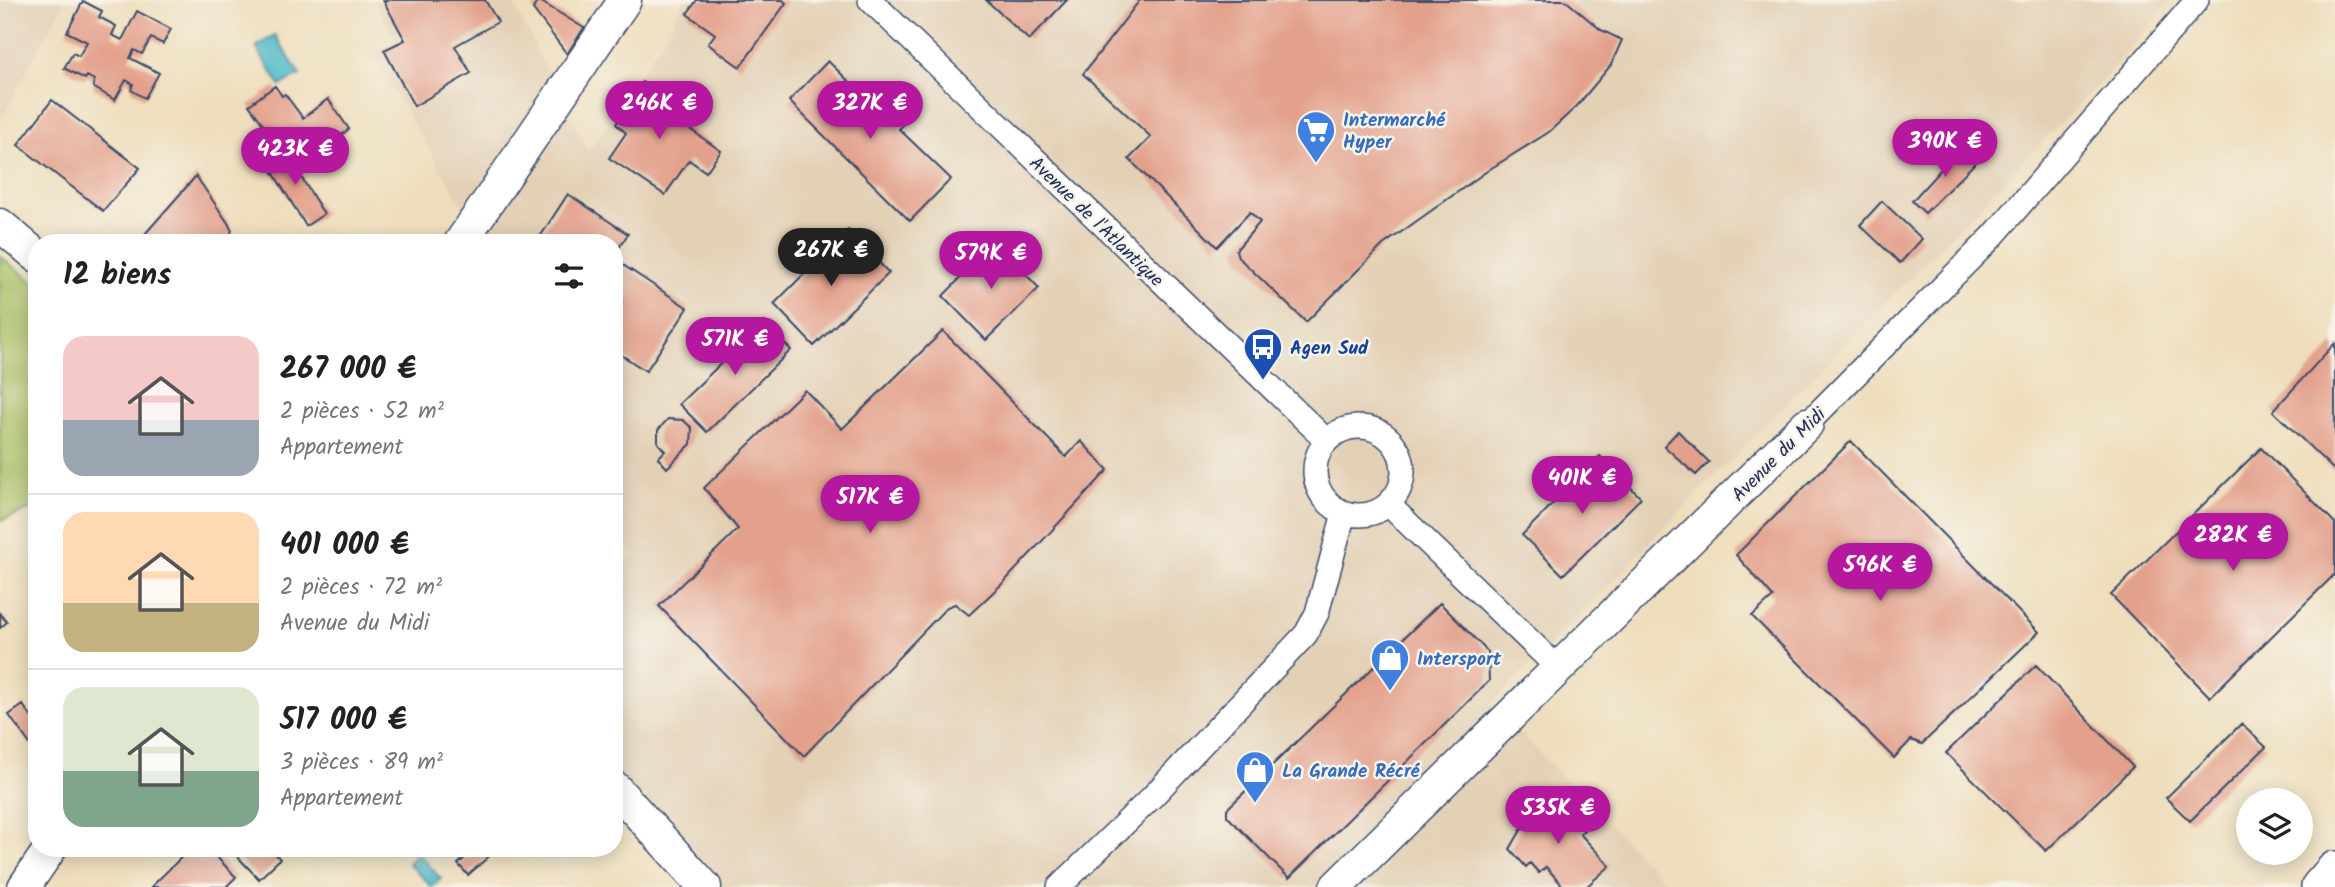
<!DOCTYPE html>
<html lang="fr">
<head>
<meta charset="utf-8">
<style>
  body { margin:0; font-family:Kalam,sans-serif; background:#f2f2f2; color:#222; height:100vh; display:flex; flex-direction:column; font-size:26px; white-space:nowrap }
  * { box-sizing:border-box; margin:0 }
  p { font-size:23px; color:#767676 }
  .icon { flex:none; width:38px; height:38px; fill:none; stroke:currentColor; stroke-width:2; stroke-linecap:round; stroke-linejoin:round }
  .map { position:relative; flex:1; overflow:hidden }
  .side { position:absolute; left:28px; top:234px; width:595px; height:623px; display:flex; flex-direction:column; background:#fff; border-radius:28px; box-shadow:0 4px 18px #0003 }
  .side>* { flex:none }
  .controls { position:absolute; left:2236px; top:788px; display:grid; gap:14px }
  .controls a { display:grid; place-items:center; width:77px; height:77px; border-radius:50%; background:#fff; box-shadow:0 4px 18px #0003; font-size:35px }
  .price { position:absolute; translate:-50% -60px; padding:0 16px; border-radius:24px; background:#b5179e; color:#fff; font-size:23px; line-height:46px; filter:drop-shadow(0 2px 4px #0008) }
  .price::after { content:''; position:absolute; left:50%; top:42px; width:21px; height:16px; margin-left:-10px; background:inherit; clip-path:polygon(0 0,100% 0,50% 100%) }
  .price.selected { background:#222; color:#fff }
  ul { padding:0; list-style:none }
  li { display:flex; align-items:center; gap:21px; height:175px; padding:0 35px }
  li+li { border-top:2px solid #e0e0e0 }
  li span { display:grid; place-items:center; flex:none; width:196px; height:140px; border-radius:21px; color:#555 }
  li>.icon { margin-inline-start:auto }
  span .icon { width:84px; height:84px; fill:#fffc; stroke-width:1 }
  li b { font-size:30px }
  h2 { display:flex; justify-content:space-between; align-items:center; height:84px; padding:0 35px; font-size:30px }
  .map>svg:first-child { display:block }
</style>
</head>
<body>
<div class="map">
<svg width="2335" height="887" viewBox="0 0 2335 887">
  <rect width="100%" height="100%" fill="#f7f3e8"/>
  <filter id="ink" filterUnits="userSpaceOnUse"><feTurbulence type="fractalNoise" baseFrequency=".0143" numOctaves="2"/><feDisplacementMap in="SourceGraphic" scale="14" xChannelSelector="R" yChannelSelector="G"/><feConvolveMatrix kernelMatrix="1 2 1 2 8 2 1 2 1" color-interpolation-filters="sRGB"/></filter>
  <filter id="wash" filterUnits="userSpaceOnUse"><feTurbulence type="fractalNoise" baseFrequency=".00686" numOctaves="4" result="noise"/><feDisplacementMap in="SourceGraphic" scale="28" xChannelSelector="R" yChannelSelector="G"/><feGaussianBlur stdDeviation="1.57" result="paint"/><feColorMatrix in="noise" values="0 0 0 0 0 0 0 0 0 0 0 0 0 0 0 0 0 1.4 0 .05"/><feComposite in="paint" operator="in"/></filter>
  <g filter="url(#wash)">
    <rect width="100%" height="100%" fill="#eedebc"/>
    <path fill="#e3d1b6" d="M0,0H65L0,121Z
      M373,0H512L588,152L667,34L684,0H2171L2100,83L1492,704L1670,887H715L719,883L614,769V575L636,555L614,528V243H485L372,54L395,39Z"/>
    <path fill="#a8bf64" stroke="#627761" stroke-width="2" d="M0,256L37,285V507L0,521Z"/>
    <path fill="#4ab7c6" stroke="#327392" stroke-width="2" d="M275,35L300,75L280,86L256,47Z
      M418,853L441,879L432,887L408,863Z"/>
    <g id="blocks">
      <path fill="#e3a08b" d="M383,0H485L498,22L455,46L471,73L414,106L384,50L405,40Z
        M538,0L584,28L567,54L533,9Z
        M697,0H783L786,3L740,67L708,44L715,34L687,14Z
        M986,0H1067L1029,40Z
        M1140,0H1565L1601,30L1622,40L1611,65L1577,106L1549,132L1490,169L1383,245L1306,322L1238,257L1236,250L1260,222L1250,212L1217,247L1129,159L1151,137L1083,74Z
        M83,1L102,11L99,17L116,26L112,35L122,40L137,11L171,29L163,44L151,38L142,54L134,50L130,58L159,73L145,98L131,90L133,84L126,80L115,100L93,87L94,80L87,76L85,79L64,68L73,53L79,56L87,42L67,32Z
        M828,61L868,100L874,95L882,104L877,108L891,121L895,116L903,125L899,129L951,179L910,221L789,101Z
        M642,82L686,111L688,119L684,125L721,151L706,172L689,160L665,195L609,158L626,133L616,124Z
        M275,86L282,96L285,94L303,118L328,99L349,129L325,148L329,154L319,161L298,134L279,146L249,105Z
        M52,100L140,168L103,211L18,145Z
        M1962,146L1977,161L1925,213L1912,201Z
        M283,148L324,214L306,226L266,161Z
        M196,176L228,223L232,231L227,238L232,243H137Z
        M568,194L628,234L614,255V243H536Z
        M1882,201L1922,239L1900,263L1860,225Z
        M848,230L889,273L814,346L774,304Z
        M995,242L1039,288L986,340L943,296Z
        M614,259L688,308L646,371L614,350V314L622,302L614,298Z
        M764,322L791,350L707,432L679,404Z
        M943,331L1066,457L1081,441L1108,470L1005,581L969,615L955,604L947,607L804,756L659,606L738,529L704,488L805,390L842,429Z
        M2335,343V471L2273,411Z
        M668,419L683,420L692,428L691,444L667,468L658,458L665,451L658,443V430Z
        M1678,431L1709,462L1696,475L1664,446Z
        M1851,441L2039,632L1922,744L1911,740L1894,758L1752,616L1773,597L1736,555Z
        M2261,448L2335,523V574L2210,697L2111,595Z
        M1600,456L1641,498L1563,575L1522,535Z
        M1440,603L1488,652L1489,681L1289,878L1227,816V809Z
        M0,614L7,622L0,628Z
        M2036,665L2133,767L2046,851L1946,753Z
        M23,705L37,725V754L9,715Z
        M2241,724L2266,747L2190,821L2166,798Z
        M1565,799L1581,815L1576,819L1585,829L1580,834L1610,866L1586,887H1564L1546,867L1539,873L1530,863L1526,867L1510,849L1524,825L1518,819L1531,807L1536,812Z
        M190,849H209L236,877L226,887H151Z
        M234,849H271L280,859L259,879L232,851Z
        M461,849H493L495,851L468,875L458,864L467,856Z"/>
    </g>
  </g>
  <g filter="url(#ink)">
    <use href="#blocks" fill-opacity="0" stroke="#3b496c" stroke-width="2"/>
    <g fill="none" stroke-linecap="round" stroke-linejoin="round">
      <g stroke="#3b496c" stroke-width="26">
        <path id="street" d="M870,0L1326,440
          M1807,424L1993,236L2197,0
          M1315 471a44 44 0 1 1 88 0a44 44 0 1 1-88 0Z
          M1388,504L1558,668
          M1059,887L1152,797L1306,634L1317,613L1344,513"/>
      </g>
      <g stroke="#3b496c" stroke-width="35">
        <path id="secondary" d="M0,225L37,256
          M460,243L625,0
          M614,787L705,887
          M24,887L50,849
          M1336,887L1807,424"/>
      </g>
      <g stroke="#3b496c" stroke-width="40">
        <path id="primary" d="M2320,887L2335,870"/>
      </g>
      <use href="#street" stroke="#fff" stroke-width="23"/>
      <use href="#secondary" stroke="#fff" stroke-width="32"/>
      <use href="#primary" stroke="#fff" stroke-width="37"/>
    </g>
  </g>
  <defs>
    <g id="supermarket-pin" transform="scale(2.0125)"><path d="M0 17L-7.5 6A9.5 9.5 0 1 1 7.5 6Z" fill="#3f7fe0" stroke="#f7f3e8"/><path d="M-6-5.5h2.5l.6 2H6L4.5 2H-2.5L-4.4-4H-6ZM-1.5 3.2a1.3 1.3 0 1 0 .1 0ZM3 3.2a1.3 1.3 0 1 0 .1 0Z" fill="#fff"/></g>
    <g id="bus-pin" transform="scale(2.0125)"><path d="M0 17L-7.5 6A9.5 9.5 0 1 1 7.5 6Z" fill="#1a4fb4" stroke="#f7f3e8"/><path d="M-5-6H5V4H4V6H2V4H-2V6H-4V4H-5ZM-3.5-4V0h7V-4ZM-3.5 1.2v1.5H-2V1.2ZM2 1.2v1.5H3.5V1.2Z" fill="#fff"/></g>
    <g id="shop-pin" transform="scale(2.0125)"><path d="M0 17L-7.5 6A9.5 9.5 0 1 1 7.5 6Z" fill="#3f7fe0" stroke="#f7f3e8"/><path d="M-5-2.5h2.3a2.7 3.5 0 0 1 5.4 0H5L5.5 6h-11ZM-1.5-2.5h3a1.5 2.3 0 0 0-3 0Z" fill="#fff"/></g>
  </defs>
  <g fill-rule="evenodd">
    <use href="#supermarket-pin" x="1316" y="130"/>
    <use href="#bus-pin" x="1263" y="347"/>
    <use href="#shop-pin" x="1390" y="658"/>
    <use href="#shop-pin" x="1255" y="770"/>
  </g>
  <g text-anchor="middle" stroke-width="5" stroke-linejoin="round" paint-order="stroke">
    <g font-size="19" font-weight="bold" fill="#366cbe" stroke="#f7f3e8" text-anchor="start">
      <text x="1343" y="126">Intermarché<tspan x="1343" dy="22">Hyper</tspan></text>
      <text x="1417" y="665">Intersport</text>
      <text x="1282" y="777">La Grande Récré</text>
    </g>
    <g font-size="19" fill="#1b2f5e" stroke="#f7f3e8">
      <text transform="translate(1097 221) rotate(44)" y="7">Avenue de l'Atlantique</text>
      <text transform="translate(1778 454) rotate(-45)" y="7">Avenue du Midi</text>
    </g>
    <g font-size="19" font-weight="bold" fill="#164399" stroke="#f7f3e8" text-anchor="start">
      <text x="1290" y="354">Agen Sud</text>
    </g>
  </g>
</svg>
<div class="controls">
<a><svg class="icon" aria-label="layers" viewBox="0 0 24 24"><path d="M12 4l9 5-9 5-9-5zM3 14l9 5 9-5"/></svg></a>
</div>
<b class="price" style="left:659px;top:141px">246K €</b>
<b class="price" style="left:870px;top:141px">327K €</b>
<b class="price" style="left:1945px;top:179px">390K €</b>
<b class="price" style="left:295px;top:187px">423K €</b>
<b class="price selected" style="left:831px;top:288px">267K €</b>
<b class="price" style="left:991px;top:291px">579K €</b>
<b class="price" style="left:735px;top:377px">571K €</b>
<b class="price" style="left:1582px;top:516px">401K €</b>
<b class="price" style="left:870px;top:535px">517K €</b>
<b class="price" style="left:2233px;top:573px">282K €</b>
<b class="price" style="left:1880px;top:603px">596K €</b>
<b class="price" style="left:1558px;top:846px">535K €</b>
<section class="side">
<h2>12 biens<svg class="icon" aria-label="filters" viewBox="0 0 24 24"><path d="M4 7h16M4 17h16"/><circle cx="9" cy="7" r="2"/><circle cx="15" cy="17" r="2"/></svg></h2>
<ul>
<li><span style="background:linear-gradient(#f6c9c9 60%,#9aa5b1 0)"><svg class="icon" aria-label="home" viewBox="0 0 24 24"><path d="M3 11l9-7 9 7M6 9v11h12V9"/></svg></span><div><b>267 000 €</b><p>2 pièces · 52 m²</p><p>Appartement</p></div></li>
<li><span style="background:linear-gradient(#ffd9b3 65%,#c2b280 0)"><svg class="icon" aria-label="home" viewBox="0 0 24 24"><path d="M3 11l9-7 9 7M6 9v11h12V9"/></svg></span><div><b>401 000 €</b><p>2 pièces · 72 m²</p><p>Avenue du Midi</p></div></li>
<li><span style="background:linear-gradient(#dfe7d0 60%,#7fa58c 0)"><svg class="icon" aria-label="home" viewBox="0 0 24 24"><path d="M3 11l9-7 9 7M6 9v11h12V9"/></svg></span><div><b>517 000 €</b><p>3 pièces · 89 m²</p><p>Appartement</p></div></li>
</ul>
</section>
</div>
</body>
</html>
